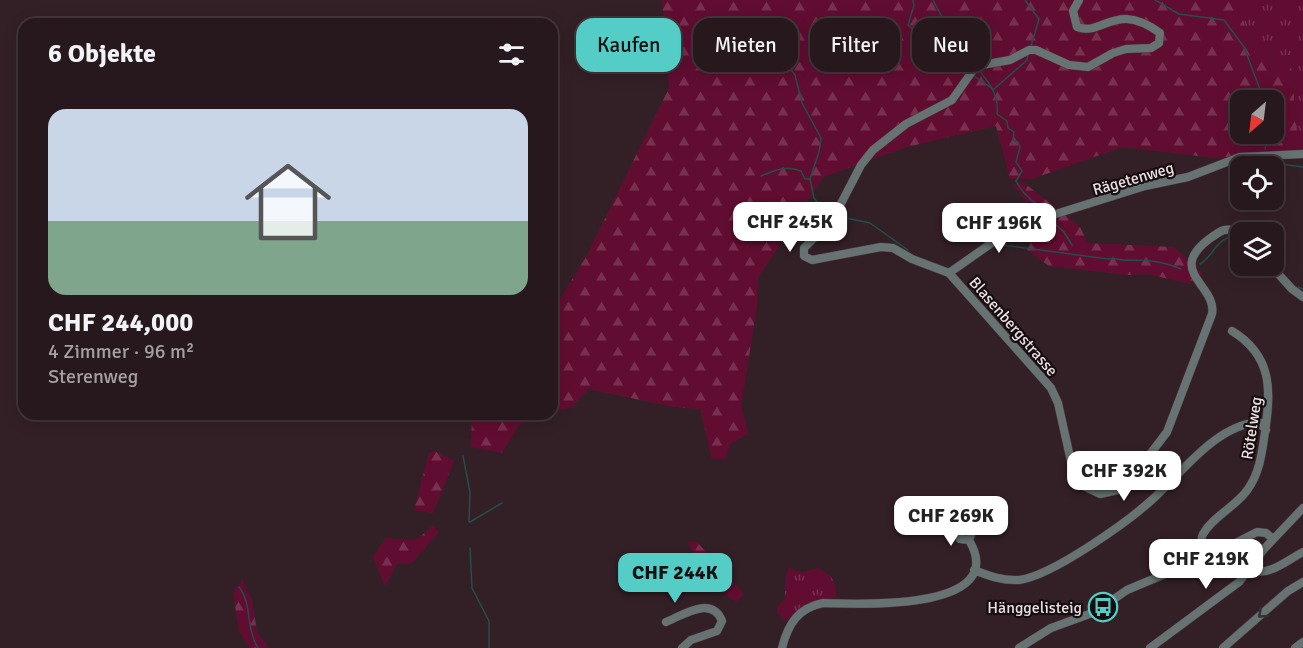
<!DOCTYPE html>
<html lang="de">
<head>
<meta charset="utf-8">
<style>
  body { margin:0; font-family:Signika,sans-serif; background:#2e2125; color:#f1f3f6; height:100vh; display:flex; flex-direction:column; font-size:22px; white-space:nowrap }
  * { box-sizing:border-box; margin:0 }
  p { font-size:20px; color:#a4a0a3 }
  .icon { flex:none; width:33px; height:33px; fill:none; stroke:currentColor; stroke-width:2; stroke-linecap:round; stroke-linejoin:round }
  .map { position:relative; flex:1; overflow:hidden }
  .details { position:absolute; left:18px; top:18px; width:540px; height:402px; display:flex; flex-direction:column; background:#26181c; border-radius:18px; box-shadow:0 3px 15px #0003,0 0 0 2px #42373b }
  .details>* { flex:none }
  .top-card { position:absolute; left:576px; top:18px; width:570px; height:54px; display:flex; gap:12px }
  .needle { width:39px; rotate:208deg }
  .tools { position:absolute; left:1230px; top:90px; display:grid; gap:12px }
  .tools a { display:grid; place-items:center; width:54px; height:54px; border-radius:12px; background:#26181c; box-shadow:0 3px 15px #0003,0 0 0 2px #42373b; font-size:30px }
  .price { position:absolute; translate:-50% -51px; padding:0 14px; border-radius:12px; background:#fff; color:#222; font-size:20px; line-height:39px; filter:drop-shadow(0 2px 3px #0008) }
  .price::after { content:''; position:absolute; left:50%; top:36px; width:18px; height:14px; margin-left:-9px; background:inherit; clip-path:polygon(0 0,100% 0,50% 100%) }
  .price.selected { background:#54cdc7; color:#111 }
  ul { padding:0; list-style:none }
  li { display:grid; align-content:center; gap:12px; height:318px; padding:0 30px }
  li+li { border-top:2px solid #42373b }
  li span { display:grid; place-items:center; height:186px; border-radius:18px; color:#555 }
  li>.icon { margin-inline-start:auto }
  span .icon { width:108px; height:108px; fill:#fffc; stroke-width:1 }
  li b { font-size:26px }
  h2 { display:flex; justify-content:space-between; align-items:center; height:72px; padding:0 30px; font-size:26px }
  .chip { padding:0 21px; border-radius:18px; background:#26181c; box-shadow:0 3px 15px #0003,0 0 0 2px #42373b; font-size:21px; line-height:54px }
  .chip.selected { background:#54cdc7; color:#111 }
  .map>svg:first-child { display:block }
</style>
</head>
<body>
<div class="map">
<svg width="1303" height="648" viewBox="0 0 1303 648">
  <defs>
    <pattern id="grass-tufts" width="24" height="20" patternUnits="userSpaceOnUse" patternTransform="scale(1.5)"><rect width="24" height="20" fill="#610d32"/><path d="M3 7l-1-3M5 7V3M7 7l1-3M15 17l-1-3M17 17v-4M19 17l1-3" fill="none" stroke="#78304f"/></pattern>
    <pattern id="forest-firs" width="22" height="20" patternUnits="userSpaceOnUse" patternTransform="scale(1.5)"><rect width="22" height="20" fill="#610d32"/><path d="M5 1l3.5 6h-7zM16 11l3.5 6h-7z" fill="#78304f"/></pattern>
  </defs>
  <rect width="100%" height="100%" fill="#332026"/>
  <path fill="url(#grass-tufts)" d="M1247,0H1303V150L1299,151L1290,55L1256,58L1240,11Z
    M789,567L800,573L818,568C832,576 837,581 836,597L805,604L786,621L777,613V608L785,599V579Z"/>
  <path fill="url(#forest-firs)" fill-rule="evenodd" d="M662,0H1247L1240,11L1256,58L1290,55L1299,151L1215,158L1122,147L1032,179H1010L996,126L907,147L823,177L758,278L757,307L741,406L748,434L730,444L725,459H712L700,409L674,407L588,389L572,407L552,412V312L586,257L669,88ZM1240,100H1274V134H1240Z
    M1023,182L1080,227L1088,243L1174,247L1203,274L1190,284L1148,274L1127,275L1049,266L1027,250L1034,237L1055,235L1013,185Z
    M472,414H542L519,425L502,453L471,447Z
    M435,451L454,461L433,513L414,510L429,453Z
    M433,526L439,532L412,563L397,564L385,586L373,557L386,538L416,540Z
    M687,542H697L744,594L736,602L718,589Z
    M242,580L252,600L257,632L269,648H250L239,631L233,592Z"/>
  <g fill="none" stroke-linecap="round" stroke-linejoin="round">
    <path stroke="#224e4b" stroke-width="1.5" d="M913,0L914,5L908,25L929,44L944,49L948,58L967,70
      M933,0L943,19L956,27L957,45L973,62
      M1025,0L1039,19L1031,46
      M1155,0L1179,14L1224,20L1244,47L1264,100
      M762,17L774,47L795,75L802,103L821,138L819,152L810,179L814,198L824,210L832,211
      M979,70C990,84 999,95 997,114L1007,121L1008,128L1014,132L1013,140L1018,142L1020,147L1016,162L1022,171L1016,181C1025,198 1033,199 1045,213
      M974,76L993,89
      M994,89L1027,60L1028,55
      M1265,149L1268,134
      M1274,163L1303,167
      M761,176C776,170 786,165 801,171L805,179H810
      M841,217L870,223L908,250
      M1050,219L1064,232L1072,245
      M1002,245L1108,259C1115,257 1120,261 1127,260C1148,260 1162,261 1181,269
      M1200,264C1213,257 1216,238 1233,237L1240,243
      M1259,266L1272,277
      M1298,287L1303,289
      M463,456L470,492L469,522
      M470,522L502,503
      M470,548L472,588L489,621V648
      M239,587C252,603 246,629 258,648"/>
    <g stroke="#4d3b40" stroke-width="9">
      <path id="minor" d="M1079,0L1073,11L1077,27C1103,37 1115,0 1160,33L1159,43L1151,48L1126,49L1113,53L1088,67L1069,65L1036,50H1029L1010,60L976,66L952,100L906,124L873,150L861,165L833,219L804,248V256L812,260L881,247L893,248L912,259L949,273L1051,388L1058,403L1072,466L1081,485L1100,494L1118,490L1128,483L1167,432L1212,314C1218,284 1159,270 1218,233C1225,228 1234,229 1240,233
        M1271,266L1292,289L1303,297
        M949,273L996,240L1043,218L1145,186L1188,177L1240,157L1303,154
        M1207,556C1204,549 1199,542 1203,534C1213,516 1237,506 1248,489C1260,472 1262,452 1265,432C1271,391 1273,356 1232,331
        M1250,569C1268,578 1287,560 1303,552
        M974,570C989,576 1003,581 1019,580C1052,576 1131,520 1156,496C1184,470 1217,425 1259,422L1266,430
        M666,622C683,615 712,595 722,621L717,631L691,640L682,648
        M782,648C788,624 798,608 823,603C858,604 1011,612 969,540L971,535L967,530L962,531L960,539L969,540
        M1019,648L1051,628L1095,612L1127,590L1220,551L1257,532L1266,533L1273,539
        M1150,648L1239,582L1264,549L1303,508
        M1223,648L1288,591L1303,582
        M1295,648L1303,642"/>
    </g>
    <use href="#minor" stroke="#677372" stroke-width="8"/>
  </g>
  <defs><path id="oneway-chevron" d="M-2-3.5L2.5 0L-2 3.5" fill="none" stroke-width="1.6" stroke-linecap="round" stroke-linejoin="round" transform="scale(1.5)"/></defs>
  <use stroke="#323132" href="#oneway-chevron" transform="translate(1262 614) rotate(139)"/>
  <defs>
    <g id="bus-ring" transform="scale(1.5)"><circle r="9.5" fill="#150d0f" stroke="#54cdc7" stroke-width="1.5"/><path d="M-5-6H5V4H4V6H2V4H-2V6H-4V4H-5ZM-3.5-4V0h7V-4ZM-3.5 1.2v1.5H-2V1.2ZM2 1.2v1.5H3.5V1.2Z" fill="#54cdc7"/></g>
  </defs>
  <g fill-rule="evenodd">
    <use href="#bus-ring" x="1103" y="607"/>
  </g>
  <g text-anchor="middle" stroke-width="4.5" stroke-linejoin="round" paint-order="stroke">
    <g font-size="16" fill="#ebdee1" stroke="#150d0f">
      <text transform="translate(1133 178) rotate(-16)" y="6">Rägetenweg</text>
      <text transform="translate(1014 326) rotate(49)" y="6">Blasenbergstrasse</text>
      <text transform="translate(1251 428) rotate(-81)" y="6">Rötelweg</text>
    </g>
    <g font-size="16" fill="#ebdee1" stroke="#150d0f" text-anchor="end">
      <text x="1082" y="613">Hänggelisteig</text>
    </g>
  </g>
</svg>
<div class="tools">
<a><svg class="needle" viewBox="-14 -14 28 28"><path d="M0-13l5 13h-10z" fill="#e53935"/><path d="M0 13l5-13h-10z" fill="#a4a0a3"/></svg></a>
<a><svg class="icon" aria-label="locate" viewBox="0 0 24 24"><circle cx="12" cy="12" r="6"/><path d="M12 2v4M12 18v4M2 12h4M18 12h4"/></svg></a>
<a><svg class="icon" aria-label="layers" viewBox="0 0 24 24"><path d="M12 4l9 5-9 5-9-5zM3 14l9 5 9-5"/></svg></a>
</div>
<b class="price" style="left:790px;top:253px">CHF 245K</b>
<b class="price" style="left:999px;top:254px">CHF 196K</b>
<b class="price" style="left:1124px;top:502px">CHF 392K</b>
<b class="price" style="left:951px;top:547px">CHF 269K</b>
<b class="price" style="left:1206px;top:590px">CHF 219K</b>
<b class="price selected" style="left:675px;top:604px">CHF 244K</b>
<div class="top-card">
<a class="chip selected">Kaufen</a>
<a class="chip">Mieten</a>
<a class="chip">Filter</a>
<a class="chip">Neu</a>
</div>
<section class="details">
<h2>6 Objekte<svg class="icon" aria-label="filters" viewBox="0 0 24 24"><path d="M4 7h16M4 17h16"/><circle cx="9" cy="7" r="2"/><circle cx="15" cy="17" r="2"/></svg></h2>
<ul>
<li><span style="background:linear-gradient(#c9d6e8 60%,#7fa58c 0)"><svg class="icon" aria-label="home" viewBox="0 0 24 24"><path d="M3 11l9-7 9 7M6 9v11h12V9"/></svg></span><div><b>CHF 244,000</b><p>4 Zimmer · 96 m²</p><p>Sterenweg</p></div></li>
</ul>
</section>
</div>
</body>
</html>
